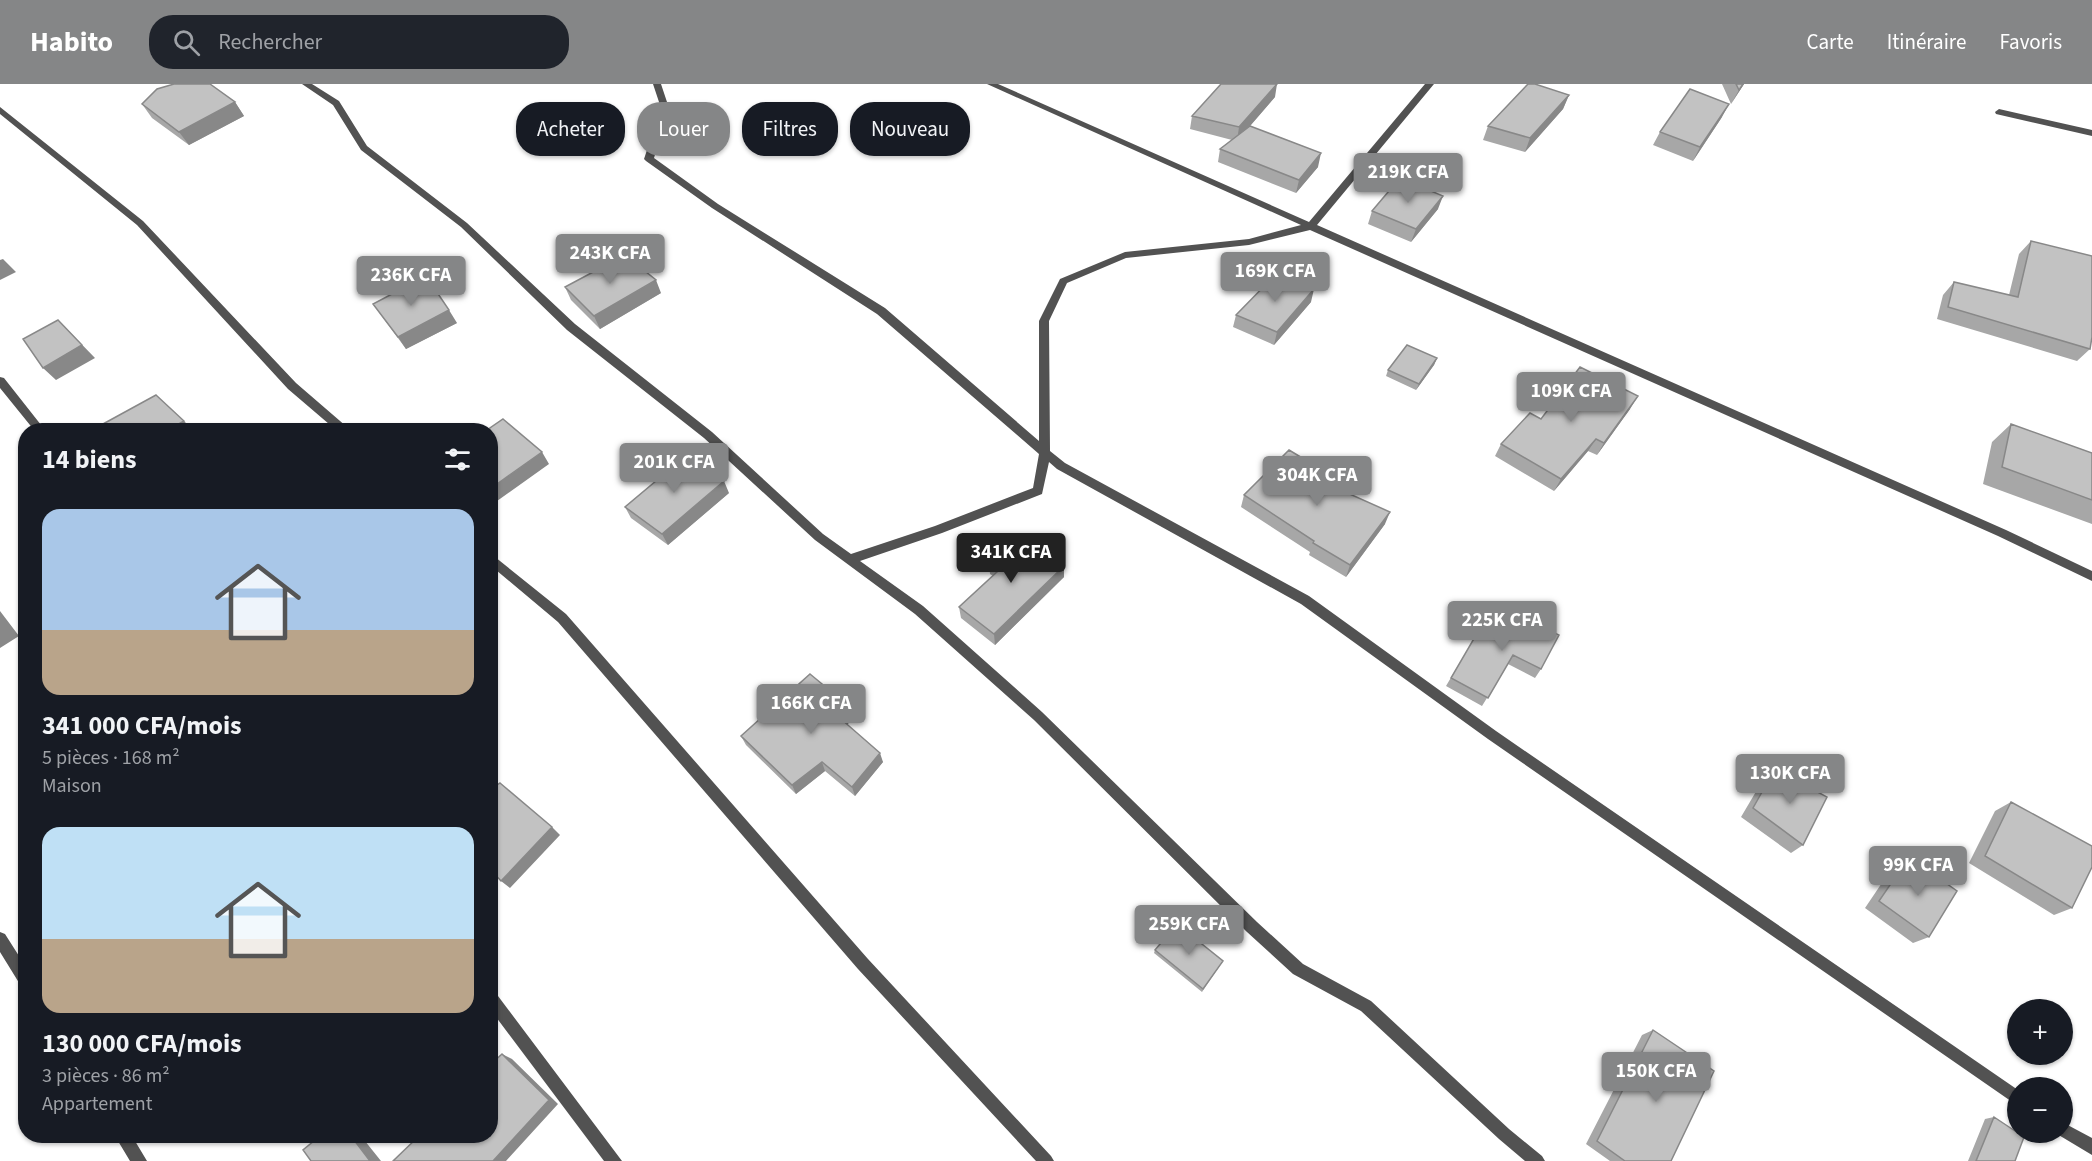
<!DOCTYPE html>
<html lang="fr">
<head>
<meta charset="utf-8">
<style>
  body { margin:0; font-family:"Source Sans 3",sans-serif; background:#20242c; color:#f1f3f6; height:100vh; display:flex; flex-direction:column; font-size:22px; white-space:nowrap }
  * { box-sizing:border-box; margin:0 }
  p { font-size:20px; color:#9ea1a6 }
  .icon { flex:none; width:33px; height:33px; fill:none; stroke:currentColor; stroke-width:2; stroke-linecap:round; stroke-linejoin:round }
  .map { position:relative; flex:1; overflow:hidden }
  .sheet { position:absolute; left:18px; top:339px; width:480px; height:720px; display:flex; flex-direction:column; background:#171b24; border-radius:24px; box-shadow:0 2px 4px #0004 }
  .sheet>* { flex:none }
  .hud { position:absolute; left:516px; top:18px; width:570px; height:54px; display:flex; gap:12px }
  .tools { position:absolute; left:2007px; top:915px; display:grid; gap:12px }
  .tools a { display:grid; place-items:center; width:66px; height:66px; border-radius:50%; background:#171b24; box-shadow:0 2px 4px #0004; font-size:30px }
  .price { position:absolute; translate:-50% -51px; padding:0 14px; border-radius:6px; background:#858687; color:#fff; font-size:20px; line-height:39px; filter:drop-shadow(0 2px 3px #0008) }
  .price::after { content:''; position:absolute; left:50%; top:36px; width:18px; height:14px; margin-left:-9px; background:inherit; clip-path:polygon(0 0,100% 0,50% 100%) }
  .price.current { background:#222; color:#fff }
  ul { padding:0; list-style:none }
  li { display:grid; align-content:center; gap:12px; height:318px; padding:0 24px }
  li span { display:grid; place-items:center; height:186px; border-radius:18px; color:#555 }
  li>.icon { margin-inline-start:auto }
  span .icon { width:108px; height:108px; fill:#fffc; stroke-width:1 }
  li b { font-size:26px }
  h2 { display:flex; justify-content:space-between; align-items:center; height:72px; padding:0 24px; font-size:26px }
  .pill { padding:0 21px; border-radius:24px; background:#171b24; box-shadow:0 2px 4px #0004; font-size:21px; line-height:54px }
  .pill.current { background:#858687; color:#fff }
  header { display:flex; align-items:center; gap:36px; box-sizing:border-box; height:84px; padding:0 30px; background:#858687; color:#fff }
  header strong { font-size:28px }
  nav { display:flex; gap:33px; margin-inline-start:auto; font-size:21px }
  .search { width:420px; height:54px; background:#20242c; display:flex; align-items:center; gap:15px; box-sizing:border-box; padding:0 21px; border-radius:24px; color:#9ea1a6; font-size:22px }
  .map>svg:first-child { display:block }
</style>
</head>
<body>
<header>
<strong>Habito</strong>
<div class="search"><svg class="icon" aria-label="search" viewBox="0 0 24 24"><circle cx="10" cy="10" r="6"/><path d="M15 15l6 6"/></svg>Rechercher</div>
<nav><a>Carte</a><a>Itinéraire</a><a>Favoris</a></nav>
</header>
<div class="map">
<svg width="2092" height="1077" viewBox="0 0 2092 1077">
  <rect width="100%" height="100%" fill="#fff"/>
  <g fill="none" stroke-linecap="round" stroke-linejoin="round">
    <path fill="#525252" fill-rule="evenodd" d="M1999,25L2092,46V52L1996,30L1995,28Z"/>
    <path fill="#525252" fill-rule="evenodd" d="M302,0H312L339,17L367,62L467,139L575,240L712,348L823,450L851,470L935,442L1033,404L1039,370L877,230L712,124L646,77L644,75L661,24L653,0H661L669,24L654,74L718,120L885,224L1039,357V237L1060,195L1125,168L1249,155L1301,141L987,0H998L1309,138L1425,0H1434L1317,141L2006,446L2092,487V497L1998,452L1310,146L1249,161L1126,174L1067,199L1049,237L1050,367L1065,379L1309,512L1496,647L2018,1006V1022L1488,655L1301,520L1057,385L1049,378L1042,410L942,449L860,477L923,522L1042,628L1257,838L1303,880L1371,917L1509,1045L1542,1072L1545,1077H1525L1499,1055L1361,927L1293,890L1247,848L1034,636L915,530L815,456L704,354L567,246L461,143L361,66L333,21Z
      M0,23L143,137L296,299L347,343L348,346H336L288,305L137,141L0,30Z
      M0,293L4,294L45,346H34L0,304Z
      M490,469L566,530L868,875L1051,1072L1054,1077H1036L858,885L558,538L490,481Z
      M0,848L5,850L26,883V904L21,902L0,868Z
      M490,906L495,908L622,1077H604L490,925Z
      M2062,1038L2092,1054V1071L2057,1050L2056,1048H2062Z
      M115,1052H132L147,1077H130Z"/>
  </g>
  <path fill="#a7a7a7" d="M1722,0H1744L1731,20Z
    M1569,11L1563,25L1525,68L1483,56L1488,42Z
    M1275,13L1250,42L1318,83L1296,109L1218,78L1220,65L1232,56L1190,45L1192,32Z
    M235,18L244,32L189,61L152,34L142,20Z
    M1722,33L1693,77L1653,61L1660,48Z
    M1438,125L1411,158L1368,140L1372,127Z
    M2031,157L2090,265L2077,277L1937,235L1943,211L1954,198L2009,211L2019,170Z
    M565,203L661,209L600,245L571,216Z
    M1311,218L1274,261L1233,243L1236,231Z
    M373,220L457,239L406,265Z
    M1437,274L1434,281L1416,306L1386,292L1388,286Z
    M1630,325L1597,371L1588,367L1554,407L1495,372L1501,360L1541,335Z
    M2011,340L2092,369V440L1983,400L1992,358Z
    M1329,401L1385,440L1346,493L1309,471L1310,468L1241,423L1244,411Z
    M729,409L668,461L631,434L625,423Z
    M989,479L1064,493L995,561L961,534L959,523L993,492L990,490Z
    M1485,536L1541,585L1535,594L1508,580L1482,622L1446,602Z
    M850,623L854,632L847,641L883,678L855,712L825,687L796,710L746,661L741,652Z
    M1775,685L1803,761L1791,769L1741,733L1764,694Z
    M2011,718L2072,824L2054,831L1969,779L1995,727Z
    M1909,773L1929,853L1913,859L1865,824L1894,781Z
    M1155,866L1223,877L1202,908L1154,869Z
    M1653,946L1671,1077H1610L1586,1060L1642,951Z
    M1994,1033L2015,1077H1968L1985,1035Z"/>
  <path fill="#888" d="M1277,0L1275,13L1237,57L1239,43Z
    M1743,0H1744L1731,20L1739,6Z
    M1569,11L1563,25L1525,68L1530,54Z
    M235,18L244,32L189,61L179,48Z
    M1729,20L1722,33L1693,77L1700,63Z
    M1321,69L1318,83L1296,109L1299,96Z
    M1443,112L1438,125L1411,158L1416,145Z
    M3,175L16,188L0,196V176Z
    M656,196L661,209L600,245L594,232Z
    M1314,205L1311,218L1274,261L1277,248Z
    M449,226L457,239L406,265L398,253Z
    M58,236L95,274L56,296L43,284Z
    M1437,274L1434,281L1416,306L1419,300Z
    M1638,312L1630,325L1597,371L1604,359Z
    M184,337L193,346H168Z
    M1596,355L1588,367L1554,407L1561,395Z
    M542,368L549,380L490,422V405Z
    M1332,392L1328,404L1325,399Z
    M724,397L729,409L668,461L662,450Z
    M1390,428L1385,440L1346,493L1350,481Z
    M1064,482V493L995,561L994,550Z
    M0,527L19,552L0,564Z
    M850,623L854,632L844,645L841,635Z
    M880,669L883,678L855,712L852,703Z
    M822,678L825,687L796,710L792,701Z
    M552,743L560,751L510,804L501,797Z
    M502,970L512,975L558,1020L506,1077H493Z
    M351,1052H361L381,1077H370Z"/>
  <path fill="#c2c2c2" stroke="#888" stroke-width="1.5" d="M174,0H210L235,18L179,48L142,20L157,5Z
    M1221,0H1277L1239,43L1192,32Z
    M1528,0H1535L1569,11L1530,54L1488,42Z
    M1736,0H1743L1739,6Z
    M1690,5L1729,20L1700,63L1660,48Z
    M1250,42L1321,69L1299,96L1220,65Z
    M1400,94L1443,112L1416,145L1372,127Z
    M2031,157L2092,172V253L2090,265L1948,223L1954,198L2018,213Z
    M625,171L656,196L594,232L565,203Z
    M426,192L449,226L398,253L373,220Z
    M1274,192L1314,205L1277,248L1236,231Z
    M58,236L82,261L43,284L23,255Z
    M1407,261L1437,274L1419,300L1388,286Z
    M1580,283L1638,312L1604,359L1596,355L1561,395L1501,360L1530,329L1541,335Z
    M156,311L184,337L168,346H92Z
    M503,335L542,368L490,405V346H487Z
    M2011,340L2092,369V416L2002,383Z
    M1289,366L1332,392L1325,399L1390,428L1350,481L1313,459L1314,457L1244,411Z
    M687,371L724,397L662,450L625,423Z
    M1020,451L1064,482L994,550L959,523L999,486L989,479Z
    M1490,527L1522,543L1530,537L1559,551L1541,585L1513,571L1488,614L1451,594Z
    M810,590L850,623L841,635L880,669L852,703L822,678L792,701L741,652Z
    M1775,685L1827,713L1803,761L1753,724Z
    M500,699L552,743L501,797L490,785V706Z
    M2011,718L2092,762V783L2072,824L1985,772Z
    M1909,773L1957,807L1929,853L1879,817Z
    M1177,840L1223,877L1203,905L1155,866Z
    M1653,946L1714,987L1671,1077H1625L1597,1057Z
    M502,970L549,1016L493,1077H393L419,1052H490V981Z
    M1994,1033L2024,1053L2015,1077H1976Z
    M320,1052H351L370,1077H311L303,1066Z"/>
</svg>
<div class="tools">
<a>+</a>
<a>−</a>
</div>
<b class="price" style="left:1408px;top:120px">219K CFA</b>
<b class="price" style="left:610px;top:201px">243K CFA</b>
<b class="price" style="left:1275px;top:219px">169K CFA</b>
<b class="price" style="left:411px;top:223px">236K CFA</b>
<b class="price" style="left:1571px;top:339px">109K CFA</b>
<b class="price" style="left:674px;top:410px">201K CFA</b>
<b class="price" style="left:1317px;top:423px">304K CFA</b>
<b class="price current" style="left:1011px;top:500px">341K CFA</b>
<b class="price" style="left:1502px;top:568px">225K CFA</b>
<b class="price" style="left:811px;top:651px">166K CFA</b>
<b class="price" style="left:1790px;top:721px">130K CFA</b>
<b class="price" style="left:1918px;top:813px">99K CFA</b>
<b class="price" style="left:1189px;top:872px">259K CFA</b>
<b class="price" style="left:1656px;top:1019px">150K CFA</b>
<div class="hud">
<a class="pill">Acheter</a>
<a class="pill current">Louer</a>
<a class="pill">Filtres</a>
<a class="pill">Nouveau</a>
</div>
<section class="sheet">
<h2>14 biens<svg class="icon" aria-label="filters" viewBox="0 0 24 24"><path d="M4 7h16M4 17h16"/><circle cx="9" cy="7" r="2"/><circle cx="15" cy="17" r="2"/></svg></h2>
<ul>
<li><span style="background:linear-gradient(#a9c7e8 65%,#b9a48a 0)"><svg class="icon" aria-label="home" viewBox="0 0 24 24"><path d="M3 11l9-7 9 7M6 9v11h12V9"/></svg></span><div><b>341 000 CFA/mois</b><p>5 pièces · 168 m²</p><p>Maison</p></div></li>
<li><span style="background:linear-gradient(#bfe0f5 60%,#b9a48a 0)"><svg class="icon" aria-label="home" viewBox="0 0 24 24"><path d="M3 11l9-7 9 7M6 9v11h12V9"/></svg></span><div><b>130 000 CFA/mois</b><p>3 pièces · 86 m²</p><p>Appartement</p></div></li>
</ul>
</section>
</div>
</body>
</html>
